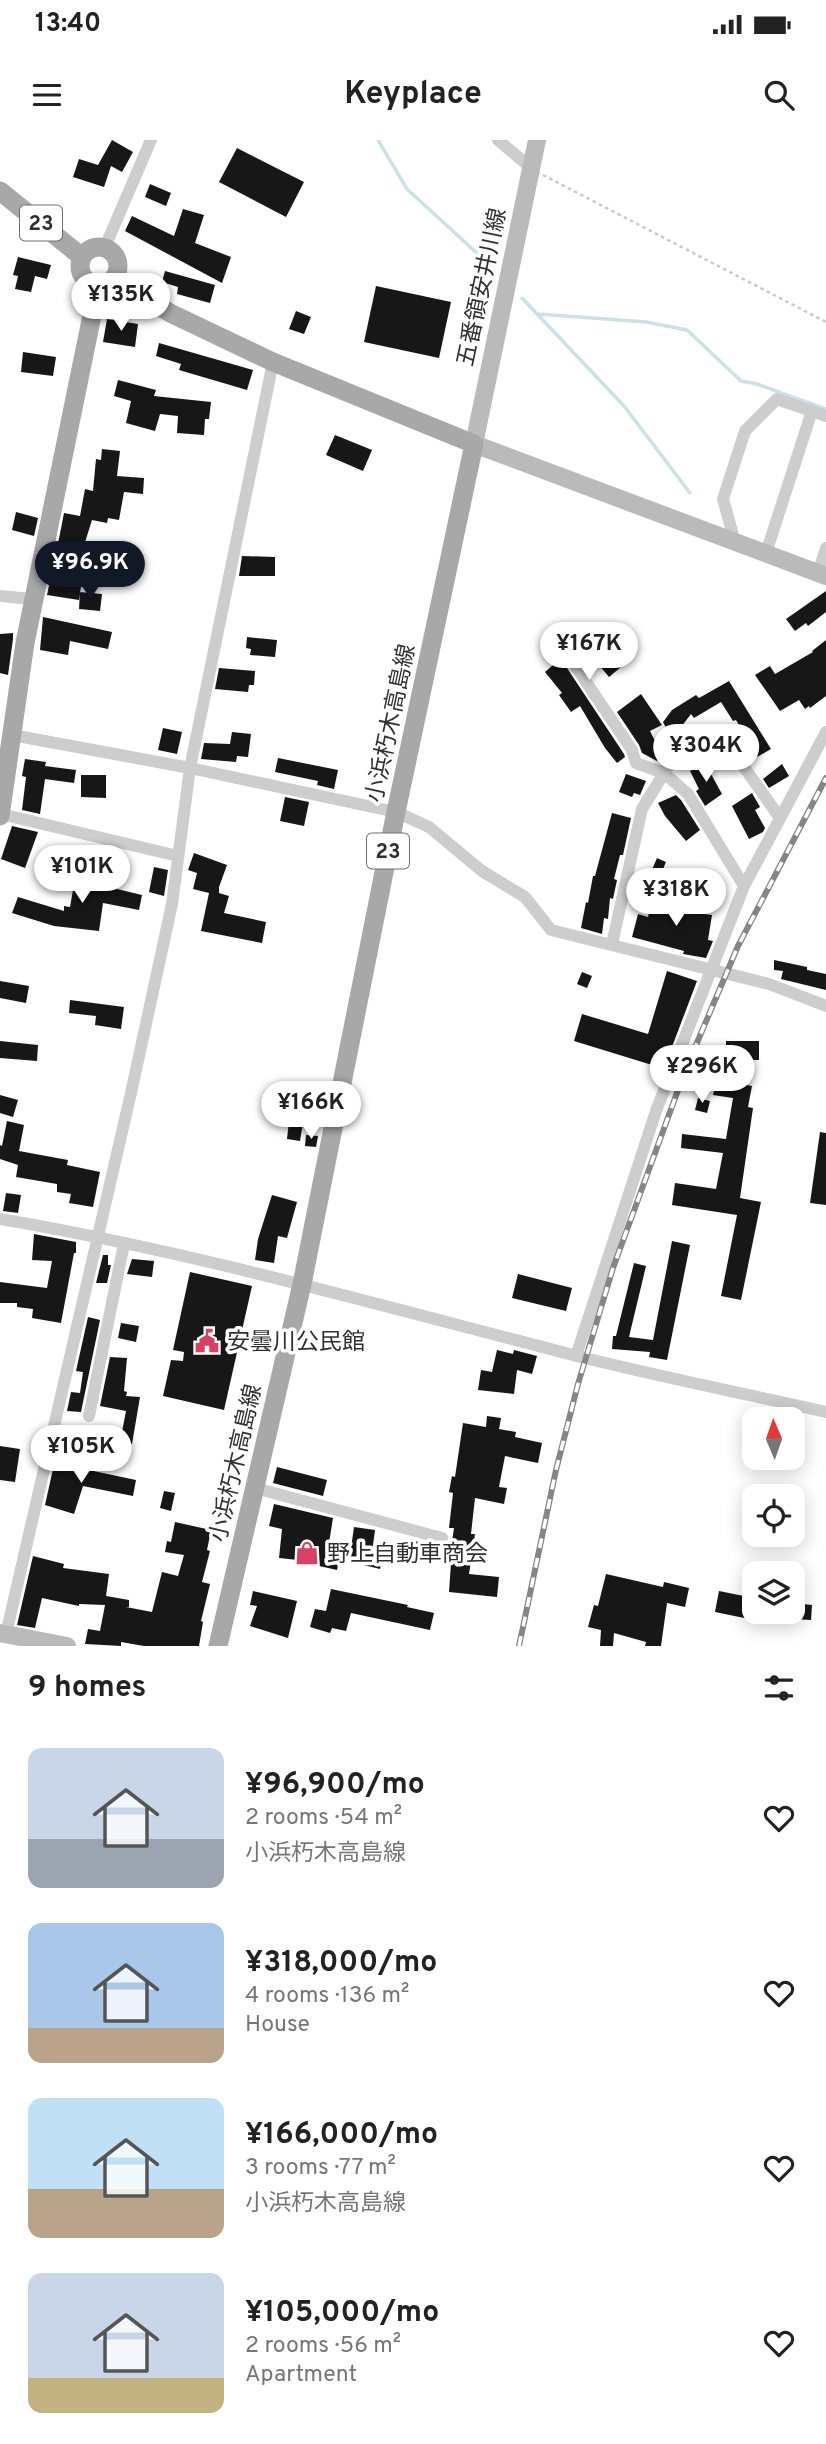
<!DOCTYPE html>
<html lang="en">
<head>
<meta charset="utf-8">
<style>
  body { margin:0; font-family:Overpass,"Noto Sans JP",sans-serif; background:#f2f2f2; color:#222; height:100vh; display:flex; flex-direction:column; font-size:26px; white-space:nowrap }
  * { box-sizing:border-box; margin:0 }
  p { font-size:23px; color:#767676 }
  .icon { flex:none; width:38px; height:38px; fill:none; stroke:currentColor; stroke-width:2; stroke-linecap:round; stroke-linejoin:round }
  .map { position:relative; height:1506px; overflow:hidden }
  .panel { display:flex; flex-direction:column; background:#fff; flex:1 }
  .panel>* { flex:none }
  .needle { width:46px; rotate:358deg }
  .fabs { position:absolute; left:742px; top:1267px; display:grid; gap:14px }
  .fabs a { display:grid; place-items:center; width:63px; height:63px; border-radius:14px; background:#fff; box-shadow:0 4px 18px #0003; font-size:35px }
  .price { position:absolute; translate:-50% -60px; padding:0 16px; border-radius:24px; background:#fff; color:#222; font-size:23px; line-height:46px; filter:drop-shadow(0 2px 4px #0008) }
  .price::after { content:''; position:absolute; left:50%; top:42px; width:21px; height:16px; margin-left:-10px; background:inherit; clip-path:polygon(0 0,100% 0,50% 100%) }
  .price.current { background:#111827; color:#fff }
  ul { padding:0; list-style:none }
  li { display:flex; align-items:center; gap:21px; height:175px; padding:0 28px }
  li span { display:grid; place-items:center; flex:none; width:196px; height:140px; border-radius:14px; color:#555 }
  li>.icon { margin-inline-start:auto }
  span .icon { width:84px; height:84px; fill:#fffc; stroke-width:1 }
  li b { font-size:30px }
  h2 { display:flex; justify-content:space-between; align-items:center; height:84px; padding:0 28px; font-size:30px }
  .status { display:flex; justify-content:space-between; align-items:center; height:49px; padding:0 35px; background:#fff; direction:ltr }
  .status svg { height:19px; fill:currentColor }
  header { display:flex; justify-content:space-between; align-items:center; height:91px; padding:0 28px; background:#fff; font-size:32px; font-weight:700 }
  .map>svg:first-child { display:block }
</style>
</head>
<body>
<div class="status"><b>13:40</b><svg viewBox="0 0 49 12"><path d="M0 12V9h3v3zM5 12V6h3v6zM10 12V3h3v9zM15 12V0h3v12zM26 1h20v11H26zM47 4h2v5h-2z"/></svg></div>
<header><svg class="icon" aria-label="menu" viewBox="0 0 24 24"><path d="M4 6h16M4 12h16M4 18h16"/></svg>Keyplace<svg class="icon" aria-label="search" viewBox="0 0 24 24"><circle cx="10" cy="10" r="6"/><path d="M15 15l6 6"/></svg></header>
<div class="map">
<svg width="826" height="1506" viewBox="0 0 826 1506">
  <rect width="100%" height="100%" fill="#fff"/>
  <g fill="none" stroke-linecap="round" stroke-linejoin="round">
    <path stroke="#cae1e8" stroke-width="3.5" d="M378,0L407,49L491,126
      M522,158L624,266L690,353
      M538,174L646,182L687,190L741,241L757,244L826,269"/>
  </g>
  <path fill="#171717" d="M112,0L133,12L122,32L111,26L104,47L73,37L79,19L98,25Z
    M237,8L304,42L286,77L219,42Z
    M150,44L171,53L166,66L145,57Z
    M183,69L204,75L195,103L231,117L222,143L125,91L132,76L174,96Z
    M18,117L51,125L47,139L35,136L31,152L15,149L18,136L13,135Z
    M165,131L215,145L210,163L177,154L178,147L162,142Z
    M376,146L451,162L439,218L364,202Z
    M296,171L311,177L304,194L289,189Z
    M107,179L138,184L135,207L103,202Z
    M159,203L253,230L247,250L179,230L181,224L156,216Z
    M23,212L56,217L53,236L21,232Z
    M118,240L156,250L154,256L211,262L209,279H205L204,295L177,293L178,276L160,274L155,291L126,283L131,261L114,256Z
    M335,295L372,310L363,331L326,315Z
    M102,309L120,311L117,336L144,338L143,354L124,352L119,380L108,378L107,383L92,380L81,415L65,411L64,416L56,414L64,373L80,376L85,349L93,351L96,319L101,320Z
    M16,372L38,378L34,396L12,390Z
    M242,416L275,417V436H239Z
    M51,436L82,440L79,460L47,455Z
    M826,451V472L808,486L806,483L795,491L786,479Z
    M80,452L102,454L100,471L79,469Z
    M43,477L112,492L108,509L70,501L68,515L40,510Z
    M602,486L610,501L627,522L609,537L589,513L580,519L571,520L567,528L624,614L625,617L617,623L605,608L580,566L571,572L559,555L562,553L545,532L576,505L586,502L583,495Z
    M13,493V499L8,535L0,533V494Z
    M247,497L277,500L275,517L250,515L251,509L246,508Z
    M826,500V556L810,568L809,566L805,569L799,560L780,571L755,535L770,526L775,534L813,512L812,511Z
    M219,528L255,531L254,545H249L248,552L215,549Z
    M729,541L771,609L757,617L736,580L733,581L721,562L694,578L691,574L672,599L663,582L672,570L696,555L699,558Z
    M641,554L662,585L650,591L662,615L657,621L642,613L639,605L617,572Z
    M163,588L182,592L177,614L158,610Z
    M232,592L251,594L248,617L237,616L236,622L201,619L204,603L230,604Z
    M278,618L338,630L334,649L317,645L318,641L275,632Z
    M25,619L46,622L45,626L76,630L74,643L45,639L40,674L22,670L26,637L22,636Z
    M705,623L722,654L705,666L696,651L699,649L690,631Z
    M782,624L789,636L769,648L763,639Z
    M626,634L646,641L640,655L634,653L632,657L619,652Z
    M81,635H106V658L81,657Z
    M752,653L760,667L755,670L765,688L763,692L749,699L732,666Z
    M676,655L681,660L700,690L686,701L665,676L658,663Z
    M285,657L309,662L304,686L280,681Z
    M612,673L631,678L623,715H620L614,739L617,740L613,759L610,758L608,779L604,778L602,794L581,788L586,762L588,763L593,736H595Z
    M12,686L38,692L25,728L1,719Z
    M194,713L227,725L219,747V753L229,756L224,773L266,782L262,803L201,791L209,753L193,749L197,733L188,730Z
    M657,718L666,722L660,736L651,732Z
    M154,727L168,730L164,756L149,752Z
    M100,732L120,736L117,749L142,755L139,770L103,763L99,791L54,786L12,773L18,757L64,771V766L70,767L75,739L97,744Z
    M652,759L694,770L696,761L706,763L704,774L712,775L708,800L713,801L706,818L683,814L684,811L632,797L638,774L648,777Z
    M774,820L807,827V830L826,834V850L781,839L783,831L774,830Z
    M667,831L697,841L667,920H653L652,925L574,901L582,874L648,894Z
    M582,832L592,836L587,848L577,844Z
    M0,841L29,846L26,863L0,858Z
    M70,860L124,867L121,889L95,885L96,876L69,873Z
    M0,901L38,905L37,921L0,918Z
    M726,901H759V920H726Z
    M717,939L752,946L748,967L753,968L740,1058L761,1062L741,1160L721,1156L737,1075L672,1065L675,1043L716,1049L723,1013L681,1008L682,994L726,999L733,958L713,955Z
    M0,955L18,960L13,977L0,973Z
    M698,958L710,961L707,973L695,970Z
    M7,981L24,985L19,1011L68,1020L67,1025L100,1032L93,1067L69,1063L71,1054L57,1052V1044L16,1037L18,1025L0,1019V1005L2,1006Z
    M289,981L303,983L300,1001L287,999Z
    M820,992L826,993V1065L810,1063Z
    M306,995L318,996L316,1007L305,1006Z
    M6,1053L21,1055L18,1073L3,1071Z
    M272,1055L297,1062L287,1098L278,1096L274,1123L255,1120L258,1099Z
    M34,1094L76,1102V1113H74L61,1183L32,1178L33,1169L17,1167V1163H0V1142L47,1148L52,1121L32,1120Z
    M672,1101L690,1105L667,1220L649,1217L650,1212L612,1209L613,1196H616L634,1123L646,1126L629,1197L653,1200Z
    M103,1115H108V1125H111L107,1143H96Z
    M132,1119L154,1121L152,1137L127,1134Z
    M190,1132L252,1146L224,1270L163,1256L171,1220L183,1221L184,1212L173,1210Z
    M518,1134L572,1148L566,1171L512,1158Z
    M88,1177L100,1180L81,1272L67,1271L71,1252L80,1253L83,1232L76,1231Z
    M121,1183L139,1186L136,1202L118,1198Z
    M497,1210L513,1214L514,1210L537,1216L532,1234L517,1230L514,1254L478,1250L481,1230L492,1232Z
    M110,1217L127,1218L124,1251L127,1252L126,1256L140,1257L132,1304L120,1302L126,1271L100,1266Z
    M487,1276L501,1278L499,1289L516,1292L515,1297L542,1303L538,1323L505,1316L499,1347L507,1348L504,1364L475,1358L471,1394H475L469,1434L499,1437L497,1457L449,1452L451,1423H449L454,1388H449L453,1353L449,1352L452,1336L455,1337L463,1283L486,1287Z
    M0,1306L20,1309L15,1342L0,1340Z
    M55,1320L84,1329L136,1340L133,1356L83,1346L74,1374L45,1365Z
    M277,1327L327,1340L323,1356L273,1343Z
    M164,1351L175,1353L171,1371L160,1368Z
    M274,1364L333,1378L329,1403L351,1408L354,1387L375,1390L372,1413L383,1415L380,1429L339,1419L337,1430L306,1423L307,1421L279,1418L282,1389L269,1386Z
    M175,1382L211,1390L207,1410L210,1411L202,1442L210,1444L201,1481L203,1482L199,1506H144L121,1502V1506L85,1504L88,1489L100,1491L105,1465L79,1464V1466L42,1458L35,1488L17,1485L33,1416L64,1424L63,1428L109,1434L106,1456L129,1460V1467H126L152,1472L162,1432L178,1436L184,1415L165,1412L167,1401L171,1402Z
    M410,1400L433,1405L432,1423L409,1422Z
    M606,1434L663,1447L664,1442L689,1448L685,1467L667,1463L661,1506H645L646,1502L614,1493L613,1506H600L601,1490L588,1487L594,1465L598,1466Z
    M331,1449L408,1465L407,1467L434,1473L430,1490L351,1473L346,1491L332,1488L330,1493L310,1487L315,1469L326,1471Z
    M253,1451L297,1461L288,1498L250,1486L257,1466L250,1465Z
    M719,1451L754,1458V1472H771L769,1483L715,1472Z
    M793,1463L812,1465L811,1480L793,1479Z"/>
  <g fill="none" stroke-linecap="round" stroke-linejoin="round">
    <path stroke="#cacaca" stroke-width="2.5" stroke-dasharray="3.5 3.5" stroke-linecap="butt" d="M543,35L826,182"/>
    <path stroke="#cdcdcd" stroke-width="12" d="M498,0L531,28
      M105,107L151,0
      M735,402L723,359L745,291L777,259L826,276
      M766,413L812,271
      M818,433L826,408
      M0,456L33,459
      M576,527L632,610L636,623L664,633L688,654L744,746
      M12,595L190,628L396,672L429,687L482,731L525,757L551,790L769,844L826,866
      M1,674L178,716
      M612,804L642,669L677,612L706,590L720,593L780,678
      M0,1079C193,1112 383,1166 573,1215C656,1236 742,1253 826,1272
      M576,1216L656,971L744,746L826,592
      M89,1276L124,1104
      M255,1348L442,1398
      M6,1494L131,953L172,764L190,628L273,222"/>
    <path stroke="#bababa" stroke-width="18" d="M537,0L474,304L826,436
      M0,1493L67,1506"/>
    <path stroke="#a8a8a8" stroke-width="19" d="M0,51L82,117
      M80 126a19 19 0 1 1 38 0a19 19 0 1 1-38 0Z
      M115,139L170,173L273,222L474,304L396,672L302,1144L218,1506
      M0,676L25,503L98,146"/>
    <g stroke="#858585" stroke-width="6">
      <path id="rail" d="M519,1506L556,1330L578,1244L613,1128L685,931L738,806L826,638"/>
    </g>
    <use href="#rail" stroke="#fff" stroke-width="3.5" stroke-dasharray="10" stroke-linecap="butt"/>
  </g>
  <defs>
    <g id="civic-bare" transform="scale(1.89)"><path d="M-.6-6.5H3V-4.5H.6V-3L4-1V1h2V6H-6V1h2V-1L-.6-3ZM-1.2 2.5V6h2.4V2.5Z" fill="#d84164" stroke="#fff" stroke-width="2.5" paint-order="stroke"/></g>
    <g id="shop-bare" transform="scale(1.89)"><path d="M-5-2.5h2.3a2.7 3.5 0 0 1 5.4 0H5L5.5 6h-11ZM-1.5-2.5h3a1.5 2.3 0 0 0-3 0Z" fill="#d84164" stroke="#fff" stroke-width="2.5" paint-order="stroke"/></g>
  </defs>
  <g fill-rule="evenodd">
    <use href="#civic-bare" x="207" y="1201"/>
    <use href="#shop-bare" x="307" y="1413"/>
  </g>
  <g text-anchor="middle" stroke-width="7" stroke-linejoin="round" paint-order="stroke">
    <g fill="#fff" stroke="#6e6e6e" stroke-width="2">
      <rect x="20" y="65.5" width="42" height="35" rx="5"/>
      <rect x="367" y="693.5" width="42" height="35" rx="5"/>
    </g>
    <g font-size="21" font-weight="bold" fill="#303030">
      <text x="41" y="90">23</text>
      <text x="388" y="718">23</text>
    </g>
    <g font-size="23" fill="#303030" stroke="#fff">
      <text transform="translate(481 147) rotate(-78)" y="8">五番領安井川線</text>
      <text transform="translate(390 583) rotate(-78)" y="8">小浜朽木高島線</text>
      <text transform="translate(235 1323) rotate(-77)" y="8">小浜朽木高島線</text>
    </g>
    <g font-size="23" fill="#303030" stroke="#fff" text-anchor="start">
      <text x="227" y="1209">安曇川公民館</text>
      <text x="327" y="1421">野上自動車商会</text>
    </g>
  </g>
</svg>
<div class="fabs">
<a><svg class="needle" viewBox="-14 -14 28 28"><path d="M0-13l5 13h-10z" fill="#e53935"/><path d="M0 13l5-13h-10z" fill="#767676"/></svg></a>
<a><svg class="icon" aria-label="locate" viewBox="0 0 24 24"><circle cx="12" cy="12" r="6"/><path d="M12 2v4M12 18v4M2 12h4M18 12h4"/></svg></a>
<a><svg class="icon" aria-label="layers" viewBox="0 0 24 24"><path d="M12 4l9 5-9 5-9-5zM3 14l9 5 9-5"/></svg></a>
</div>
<b class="price" style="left:121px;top:193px">¥135K</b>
<b class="price current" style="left:90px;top:461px">¥96.9K</b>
<b class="price" style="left:589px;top:542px">¥167K</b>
<b class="price" style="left:706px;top:644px">¥304K</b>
<b class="price" style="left:82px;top:765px">¥101K</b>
<b class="price" style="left:676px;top:788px">¥318K</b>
<b class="price" style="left:702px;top:965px">¥296K</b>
<b class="price" style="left:311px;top:1001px">¥166K</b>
<b class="price" style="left:81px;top:1345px">¥105K</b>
</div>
<section class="panel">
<h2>9 homes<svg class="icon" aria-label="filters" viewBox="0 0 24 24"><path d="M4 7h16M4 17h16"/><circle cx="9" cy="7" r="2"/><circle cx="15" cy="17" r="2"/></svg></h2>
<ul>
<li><span style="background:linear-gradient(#c9d6e8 65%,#9aa5b1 0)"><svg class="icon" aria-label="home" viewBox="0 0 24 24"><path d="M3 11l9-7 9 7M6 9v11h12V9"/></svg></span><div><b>¥96,900/mo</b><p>2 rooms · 54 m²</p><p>小浜朽木高島線</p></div><svg class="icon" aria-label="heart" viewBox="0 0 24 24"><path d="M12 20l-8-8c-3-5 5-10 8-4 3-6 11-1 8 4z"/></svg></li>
<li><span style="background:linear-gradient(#a9c7e8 75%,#b9a48a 0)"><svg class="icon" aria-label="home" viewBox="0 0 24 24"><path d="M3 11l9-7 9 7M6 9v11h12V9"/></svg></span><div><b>¥318,000/mo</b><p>4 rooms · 136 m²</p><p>House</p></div><svg class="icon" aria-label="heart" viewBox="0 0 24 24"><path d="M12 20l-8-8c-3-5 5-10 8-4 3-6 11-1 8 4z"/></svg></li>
<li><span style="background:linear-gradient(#bfe0f5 65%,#b9a48a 0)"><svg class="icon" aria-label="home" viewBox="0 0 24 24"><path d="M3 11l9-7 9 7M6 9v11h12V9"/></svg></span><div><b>¥166,000/mo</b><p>3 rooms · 77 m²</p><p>小浜朽木高島線</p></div><svg class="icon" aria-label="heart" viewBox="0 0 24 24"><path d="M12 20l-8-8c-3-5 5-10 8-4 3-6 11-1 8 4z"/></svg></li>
<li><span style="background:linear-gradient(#c9d6e8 75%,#c2b280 0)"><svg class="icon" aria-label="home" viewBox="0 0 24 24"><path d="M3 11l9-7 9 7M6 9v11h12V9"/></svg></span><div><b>¥105,000/mo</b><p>2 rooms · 56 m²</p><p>Apartment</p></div><svg class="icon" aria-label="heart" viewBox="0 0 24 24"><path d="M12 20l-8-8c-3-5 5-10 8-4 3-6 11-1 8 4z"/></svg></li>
</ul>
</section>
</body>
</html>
